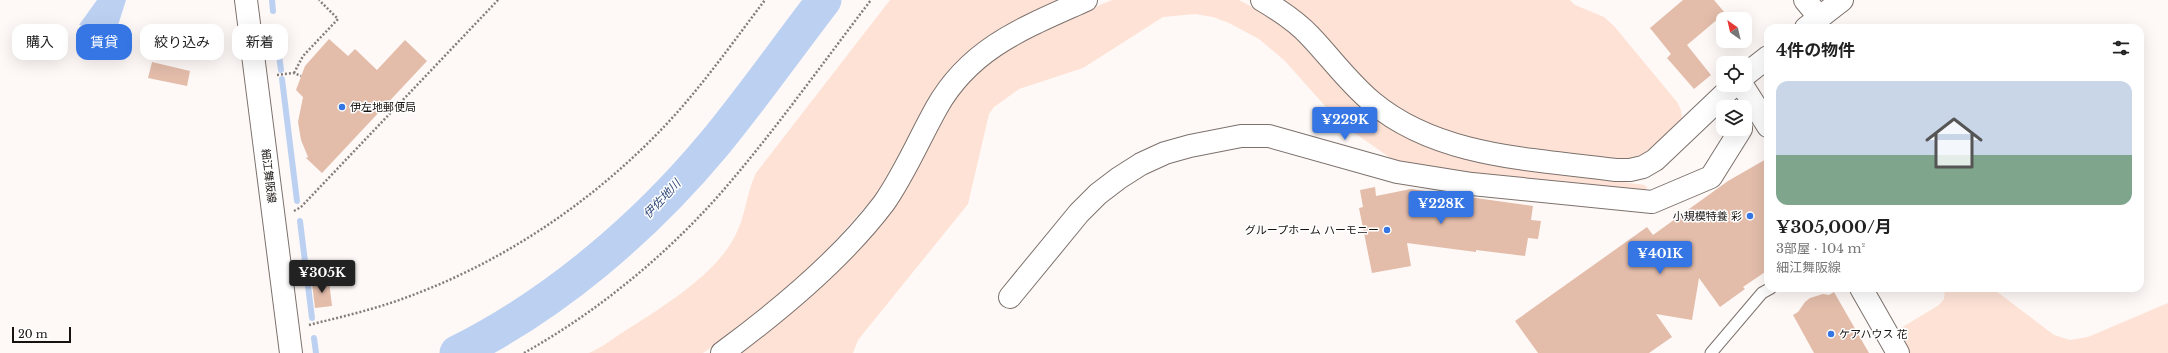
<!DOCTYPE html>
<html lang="ja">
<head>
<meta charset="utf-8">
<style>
  body { margin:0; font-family:"Libre Baskerville","Noto Sans JP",serif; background:#f2f2f2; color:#222; height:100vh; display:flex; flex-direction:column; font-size:15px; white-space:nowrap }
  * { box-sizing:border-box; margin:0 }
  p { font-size:13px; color:#767676 }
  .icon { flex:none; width:22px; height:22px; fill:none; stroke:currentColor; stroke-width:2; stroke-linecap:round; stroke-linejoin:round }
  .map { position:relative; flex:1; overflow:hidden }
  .drawer { position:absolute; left:1764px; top:24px; width:380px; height:268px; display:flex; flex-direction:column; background:#fff; border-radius:12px; box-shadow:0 4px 16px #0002 }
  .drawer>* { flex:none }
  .guide { position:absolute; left:12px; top:24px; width:380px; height:36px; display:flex; gap:8px }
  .needle { width:26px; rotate:326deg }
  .fabs { position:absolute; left:1716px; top:12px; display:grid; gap:8px }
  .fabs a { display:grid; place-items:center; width:36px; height:36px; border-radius:8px; background:#fff; box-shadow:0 4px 16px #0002; font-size:20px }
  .scale { position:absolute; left:12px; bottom:10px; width:59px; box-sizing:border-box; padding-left:4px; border:2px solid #161210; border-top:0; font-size:11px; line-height:14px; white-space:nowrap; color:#161210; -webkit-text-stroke:3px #fff; paint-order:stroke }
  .price { position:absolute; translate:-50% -34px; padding:0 9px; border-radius:4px; background:#3576e4; color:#fff; font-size:13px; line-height:26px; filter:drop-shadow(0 1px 2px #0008) }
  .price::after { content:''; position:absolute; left:50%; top:24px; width:12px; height:9px; margin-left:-6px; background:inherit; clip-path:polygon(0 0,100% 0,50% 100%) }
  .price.selected { background:#222; color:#fff }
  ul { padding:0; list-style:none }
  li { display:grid; align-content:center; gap:8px; height:212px; padding:0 12px }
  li+li { border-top:1px solid #e0e0e0 }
  li span { display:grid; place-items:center; height:124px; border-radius:12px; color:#555 }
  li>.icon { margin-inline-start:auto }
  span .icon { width:72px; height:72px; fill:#fffc; stroke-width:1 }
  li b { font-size:17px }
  h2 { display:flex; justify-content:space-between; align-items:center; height:48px; padding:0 12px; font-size:17px }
  .chip { padding:0 14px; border-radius:12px; background:#fff; box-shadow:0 4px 16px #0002; font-size:14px; line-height:36px }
  .chip.selected { background:#3576e4; color:#fff }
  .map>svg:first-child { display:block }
</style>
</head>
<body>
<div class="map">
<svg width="2168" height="353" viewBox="0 0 2168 353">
  <rect width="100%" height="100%" fill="#fef9f6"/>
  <path fill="#fee2d6" d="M890,0H1061L1005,25L982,40L961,58L943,78L875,196L817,261L749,321L703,353H589C603,347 615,337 628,329C664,306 715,275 735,236C746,216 746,193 756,173Z
    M1112,0H1239L1256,9L1288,30L1302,43L1351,98L1367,112L1419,143L1438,151L1478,161L1644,185L1647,187L1646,191L1473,175L1396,162L1352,131L1334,116L1284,60L1259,39L1229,23L1213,17L1195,14L1163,17L1083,68L1019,89L994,107L989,114L968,204L858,340L853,353H739L797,307L946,111C955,97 964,83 976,72C1011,38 1067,19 1112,0Z
    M1282,0H1570L1575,5L1604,17L1614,26L1677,102L1681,110L1682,118C1666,141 1646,159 1617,160L1481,141L1445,131L1411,116L1380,96Z
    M1945,288H1992L2054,335L2070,340L2088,337L2168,303V353H1908L1899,334L1901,328L1939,305L1944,299Z"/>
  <path fill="#bcd1f2" d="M97,0H126L115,35L79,25Z"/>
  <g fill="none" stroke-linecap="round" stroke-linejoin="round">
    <path stroke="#bcd1f2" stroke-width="6" d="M272,0L273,11
      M276,35L281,70
      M282,79L297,201
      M300,221L312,318
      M314,338L316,353"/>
    <path stroke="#bcd1f2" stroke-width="35" d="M457,353C555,304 644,228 714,144C752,98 787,48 824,0"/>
  </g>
  <path fill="#e3bcaa" d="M1683,0H1714L1725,13L1687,45L1711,75L1694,89L1667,58L1671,54L1650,28Z
    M329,39L348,56L355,49L377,70L405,40L427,61L322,173L306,158L308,157L301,140L298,122L303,97L296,90L305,66Z
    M152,62L190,71L187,86L148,78Z
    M1768,158V270L1743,287L1745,289L1720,307L1699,278L1692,320L1656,314L1672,337L1649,353H1538L1515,321L1647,227L1653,235L1728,181Z
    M1375,187L1376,196L1411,189L1533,206L1531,220L1541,221L1538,239L1528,238L1525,256L1476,250V252L1407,243L1411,266L1372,273L1359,208L1363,207L1360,190Z
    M329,281L332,306L315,308L312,283Z
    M1834,292L1869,353H1814L1793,315L1798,312L1805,302L1810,298L1823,294L1829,295Z"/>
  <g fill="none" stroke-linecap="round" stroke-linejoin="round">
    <g stroke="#7c716c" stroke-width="13">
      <path id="service" d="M1711,353L1762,293L1771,288"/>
    </g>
    <g stroke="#7c716c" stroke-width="24">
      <path id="minor" d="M1262,0C1279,10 1297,22 1310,36C1331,58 1349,83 1372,102C1439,158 1534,159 1616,170H1630L1643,167L1655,160L1734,85
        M1805,0L1820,18
        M1806,28L1842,0
        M1745,75L1768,57
        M1742,85L1768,126
        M1861,288L1898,353
        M1010,297L1079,213L1098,194L1119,178L1141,164L1165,153L1190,146L1241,136H1269L1397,172L1472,184L1652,202L1711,177L1741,129
        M722,353C779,311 841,260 884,203C905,173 919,139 937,107C971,47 1026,27 1086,0"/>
    </g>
    <g stroke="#7c716c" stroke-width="24">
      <path id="primary" d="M246,0L291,353"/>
    </g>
    <path stroke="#837e7c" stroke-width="2.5" stroke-dasharray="2 2" stroke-linecap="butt" d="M294,73L303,56L338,19L319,0
      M277,75L294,73L301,76
      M294,211L301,207L498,0
      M309,325C340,317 372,310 402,299C497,265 584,208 655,136C696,95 730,46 765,0
      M524,353C602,309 674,249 732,180C781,122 825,60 871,0"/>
    <use href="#service" stroke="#fff" stroke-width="11"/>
    <use href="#minor" stroke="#fff" stroke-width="22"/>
    <use href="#primary" stroke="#fff" stroke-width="22"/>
  </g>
  <g fill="#3576e4" stroke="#fff" stroke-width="1.5">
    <circle cx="342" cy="107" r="4"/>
    <circle cx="1750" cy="216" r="4"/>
    <circle cx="1387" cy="230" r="4"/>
    <circle cx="1831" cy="334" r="4"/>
  </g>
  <g text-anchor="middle" stroke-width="3" stroke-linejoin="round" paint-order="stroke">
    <g font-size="11" fill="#161210" stroke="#fff" text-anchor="start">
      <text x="350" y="111">伊左地郵便局</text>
      <text x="1742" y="220" text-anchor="end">小規模特養 彩</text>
      <text x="1379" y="234" text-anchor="end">グループホーム ハーモニー</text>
      <text x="1839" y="338">ケアハウス 花</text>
    </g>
    <g font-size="11" fill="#161210" stroke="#fff">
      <text transform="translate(269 176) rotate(83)" y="4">細江舞阪線</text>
    </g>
    <g font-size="12" font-style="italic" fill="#334e7b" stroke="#fff">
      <text transform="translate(662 199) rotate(-47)" y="4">伊佐地川</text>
    </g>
  </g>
</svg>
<div class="fabs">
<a><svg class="needle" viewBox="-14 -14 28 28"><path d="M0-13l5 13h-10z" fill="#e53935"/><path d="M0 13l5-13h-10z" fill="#767676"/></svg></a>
<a><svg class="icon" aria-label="locate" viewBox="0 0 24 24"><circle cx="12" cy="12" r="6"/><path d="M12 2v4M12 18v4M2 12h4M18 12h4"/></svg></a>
<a><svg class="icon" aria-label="layers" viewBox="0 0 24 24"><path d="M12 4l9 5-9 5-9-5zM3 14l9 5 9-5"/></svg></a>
</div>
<div class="scale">20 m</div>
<b class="price" style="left:1345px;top:141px">¥229K</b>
<b class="price" style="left:1441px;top:225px">¥228K</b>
<b class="price" style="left:1660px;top:275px">¥401K</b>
<b class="price selected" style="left:322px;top:294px">¥305K</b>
<div class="guide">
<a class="chip">購入</a>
<a class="chip selected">賃貸</a>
<a class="chip">絞り込み</a>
<a class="chip">新着</a>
</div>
<section class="drawer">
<h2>4件の物件<svg class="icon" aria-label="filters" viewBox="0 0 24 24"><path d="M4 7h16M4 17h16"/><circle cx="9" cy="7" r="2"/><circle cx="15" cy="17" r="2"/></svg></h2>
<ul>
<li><span style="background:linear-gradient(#c9d6e8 60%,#7fa58c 0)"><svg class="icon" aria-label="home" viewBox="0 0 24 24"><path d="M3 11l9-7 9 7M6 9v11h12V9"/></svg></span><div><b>¥305,000/月</b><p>3部屋 · 104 m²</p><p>細江舞阪線</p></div></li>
</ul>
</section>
</div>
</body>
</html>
